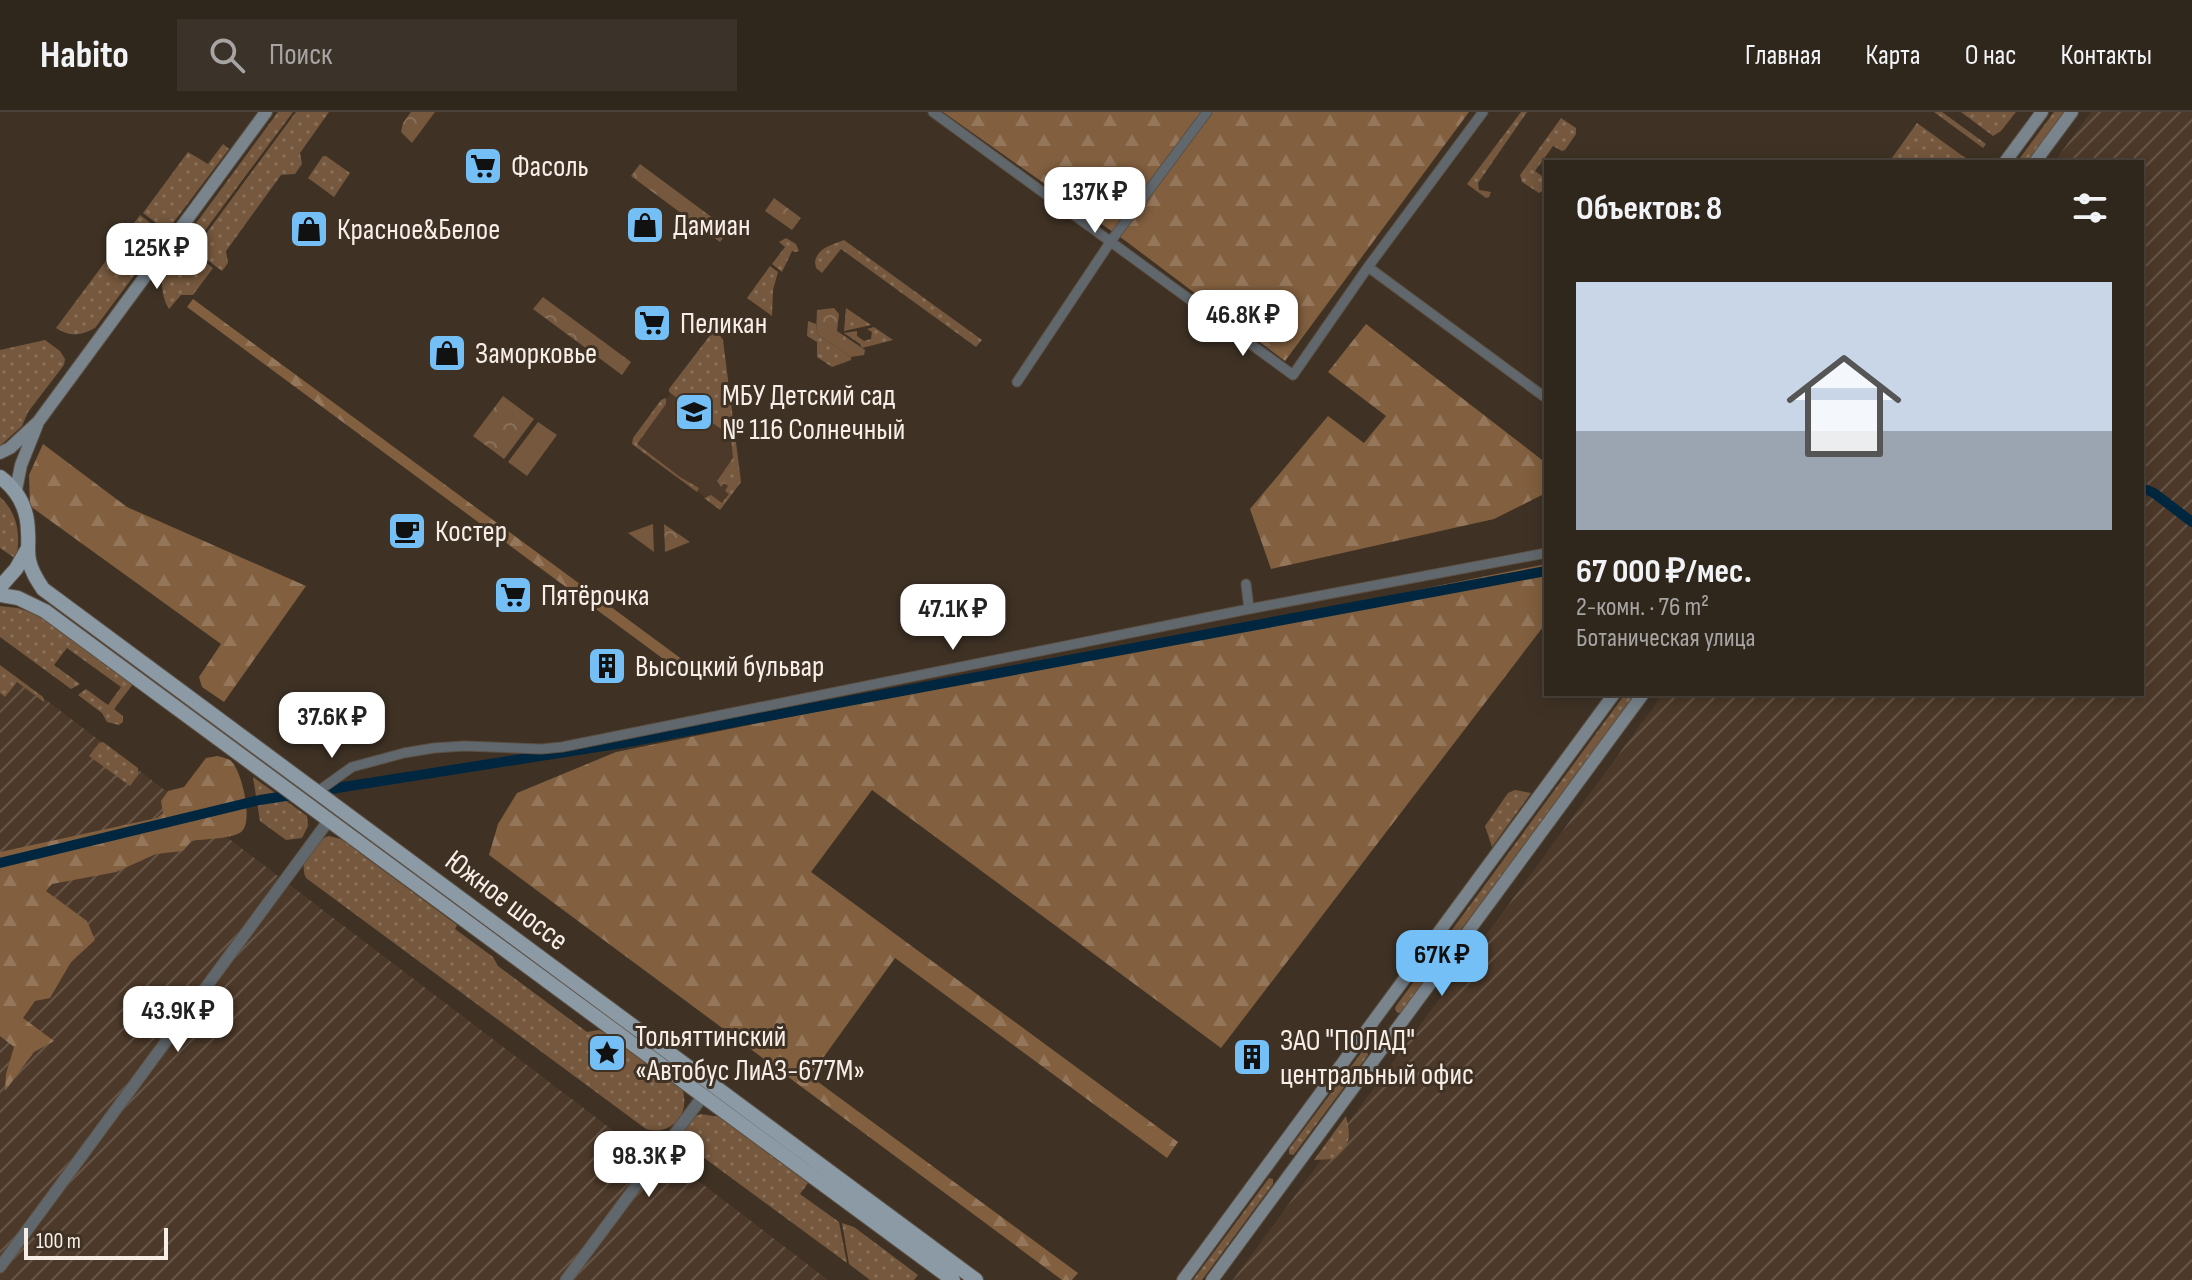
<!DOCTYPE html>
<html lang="ru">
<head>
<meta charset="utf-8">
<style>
  body { margin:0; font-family:"Sofia Sans Condensed",sans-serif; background:#3b3229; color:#f1f3f6; height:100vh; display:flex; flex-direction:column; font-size:30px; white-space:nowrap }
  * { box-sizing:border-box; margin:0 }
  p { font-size:26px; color:#a7a5a3 }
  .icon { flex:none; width:44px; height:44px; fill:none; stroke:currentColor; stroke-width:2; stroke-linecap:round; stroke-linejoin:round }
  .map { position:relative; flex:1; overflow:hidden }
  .details { position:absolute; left:1544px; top:48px; width:600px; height:536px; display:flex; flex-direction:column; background:#2f261c; border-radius:0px; box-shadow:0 4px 20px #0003,0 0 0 2px #4a433b }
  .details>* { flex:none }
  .scale { position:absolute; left:24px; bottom:20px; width:144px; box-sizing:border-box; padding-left:8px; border:4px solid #f7eee7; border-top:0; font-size:22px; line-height:28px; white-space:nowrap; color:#f7eee7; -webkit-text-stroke:6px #3f3225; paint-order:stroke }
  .price { position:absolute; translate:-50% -68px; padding:0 18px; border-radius:16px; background:#fff; color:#222; font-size:26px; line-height:52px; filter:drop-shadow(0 2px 4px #0008) }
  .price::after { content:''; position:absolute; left:50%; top:48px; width:24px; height:18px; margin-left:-12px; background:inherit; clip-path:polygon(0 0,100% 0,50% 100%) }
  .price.on { background:#74c0f6; color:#111 }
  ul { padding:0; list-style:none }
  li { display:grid; align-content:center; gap:16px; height:424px; padding:0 32px }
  li span { display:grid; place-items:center; height:248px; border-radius:0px; color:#555 }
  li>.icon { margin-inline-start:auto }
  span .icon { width:144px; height:144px; fill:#fffc; stroke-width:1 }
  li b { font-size:34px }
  h2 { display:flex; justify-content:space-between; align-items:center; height:96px; padding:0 32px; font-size:34px }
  header { display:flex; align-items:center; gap:48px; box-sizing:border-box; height:112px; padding:0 40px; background:#2f261c; border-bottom:2px solid #4a433b }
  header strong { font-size:38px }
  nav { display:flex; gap:44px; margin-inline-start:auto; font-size:28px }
  .search { width:560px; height:72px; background:#3b3229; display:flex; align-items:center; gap:20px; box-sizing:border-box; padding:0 28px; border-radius:0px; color:#a7a5a3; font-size:30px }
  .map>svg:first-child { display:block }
</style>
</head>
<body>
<header>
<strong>Habito</strong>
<div class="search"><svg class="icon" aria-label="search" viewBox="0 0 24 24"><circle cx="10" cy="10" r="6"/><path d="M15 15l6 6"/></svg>Поиск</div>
<nav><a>Главная</a><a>Карта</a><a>О нас</a><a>Контакты</a></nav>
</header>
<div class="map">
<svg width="2192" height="1168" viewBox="0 0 2192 1168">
  <defs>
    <pattern id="industrial-furrows" width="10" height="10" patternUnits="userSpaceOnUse" patternTransform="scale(2)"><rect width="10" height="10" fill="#4c3929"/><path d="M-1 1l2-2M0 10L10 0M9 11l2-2" fill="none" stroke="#675648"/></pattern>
    <pattern id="grass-dots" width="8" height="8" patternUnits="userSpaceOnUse" patternTransform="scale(2)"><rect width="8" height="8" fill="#75583d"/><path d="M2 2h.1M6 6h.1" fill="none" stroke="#897059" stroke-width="1.8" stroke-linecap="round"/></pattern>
    <pattern id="forest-firs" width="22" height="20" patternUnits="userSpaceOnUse" patternTransform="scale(2)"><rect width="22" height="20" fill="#815f3f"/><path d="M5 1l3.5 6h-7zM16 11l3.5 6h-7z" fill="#94765b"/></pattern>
    <pattern id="park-crowns" width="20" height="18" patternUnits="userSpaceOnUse" patternTransform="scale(2)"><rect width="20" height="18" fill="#75583d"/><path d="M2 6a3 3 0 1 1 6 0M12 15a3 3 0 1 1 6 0" fill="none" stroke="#897059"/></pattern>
  </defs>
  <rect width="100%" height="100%" fill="#3f3225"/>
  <path fill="#4c3929" d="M711,226L721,232L738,346L739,373L721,397L634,332Z"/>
  <path fill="url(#industrial-furrows)" d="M2091,0H2192V1168H1233L1663,582H2142V50H2054Z
    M0,553L627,1029L667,1045L828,1168H0Z"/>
  <path fill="url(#grass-dots)" d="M278,0H293L192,136L183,129Z
    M296,0H329L300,41L302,52L295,62L281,63L226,139L228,151L222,159L194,138Z
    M1521,0H1527L1478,71L1479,78L1491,80L1489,85L1486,86L1467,72Z
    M1934,0H1942L1986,32L1983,36Z
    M1961,0H2016L2001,19L1993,24Z
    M2054,0H2065L2028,50H2017Z
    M1561,6L1576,16V22L1565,38L1562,39L1553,34L1535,59L1546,67V77L1539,81L1522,70L1520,63Z
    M1917,11L1971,50H1889Z
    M223,32L229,37L167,119L143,101L188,40L208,52Z
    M323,44H326L350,61L334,85L308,66Z
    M140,103L165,122L95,216C81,224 69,225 56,216Z
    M786,126L796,132L799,139L795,140L792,139L782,160L772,152L785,135L779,130Z
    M844,128L982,228L976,235L841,137L822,161L816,156L815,150C817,136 832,133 844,128Z
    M181,132L213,156L193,183H181L169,197C162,186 160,168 164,156C167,148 176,139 181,132Z
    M770,154L778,160L773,178L772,204L747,186Z
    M846,196L871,213L844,219Z
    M808,209L816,212V221L851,245V248L832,255L817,245V230L807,224Z
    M874,215L893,228L862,236L860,232L844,221L857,219V224L864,229L871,227L872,220L867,217Z
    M711,222H719L723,228L741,370L720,398L704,386L711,383L722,391L729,382L725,379L728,374L724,371L721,375L717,369L733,346L731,325L728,322L731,318L724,313L721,317L669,280V277Z
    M45,228L60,239L65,247L64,253L28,300L22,314L0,334V238Z
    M666,286V292L637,332L680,365L699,376L697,380L632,332L633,326L661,288Z
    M0,385C18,401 21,424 16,447L0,436Z
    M0,494L18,496L36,502L133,572L114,597L123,604V610L119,613L107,610L102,601L78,583L86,577L108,593L121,575L67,536L54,553L80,572L71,577L0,525Z
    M0,553L43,585L44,590L17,570L5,585L0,581Z
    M1625,582H1636L1460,819L1403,900L1398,901L1395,897L1396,894Z
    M103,630L138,656V663L130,674L89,644L99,631Z
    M253,665L307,704L308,714L302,726L286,728L260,709Z
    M1515,678L1531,681L1492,735L1485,714L1508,681Z
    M329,724L341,727L457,813L455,817L493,845L498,854L587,920L599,918L609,923L682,976C691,1001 673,1024 646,1017L306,766C298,749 312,729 329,724Z
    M1364,937L1367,938L1368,943L1295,1041L1293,1043L1289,1042V1037Z
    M701,1002L719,1005L808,1071L800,1082L839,1110L847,1151L684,1031L681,1022L695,1004Z
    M1346,1004C1351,1025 1351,1032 1334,1047L1314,1048Z
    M1269,1066L1273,1067V1072L1202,1168H1193Z
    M842,1111L854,1115L918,1163L914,1168H870L849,1152Z"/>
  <path fill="url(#forest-firs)" d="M943,0H1469L1285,249L1127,130Z
    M193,187L683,548L677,557L187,195Z
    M1366,212L1546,351V381L1494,407L1271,457L1250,397L1328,304L1364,331L1386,304L1328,260Z
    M43,332L127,395L306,474L224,590L202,575L199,565L221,532L30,394L29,363Z
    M1546,452V511L1221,936L872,678L811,760L1178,1030L1167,1046L895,846L810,964L1078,1161L1072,1168H1062L489,743L498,712L517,681L616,640Z
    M217,644C222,645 226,646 230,648C242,657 254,711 241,720C232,727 202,727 191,729L183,739L156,742L116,760L52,772L46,779L87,809L95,828L71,850L50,886L35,889L23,906L54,929L34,940L5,979L6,962L14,935L0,924V740L157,706L163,701L161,689L168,679L184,675L206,646Z"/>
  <path fill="url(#park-crowns)" d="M411,0H435L412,31L401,20L403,11Z
    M640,52L729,118L720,130L631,64Z
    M774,86L801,106L792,118L765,99Z
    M543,185L631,250L622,263L533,197Z
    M834,196L839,202L837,219L865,238L864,243L851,245L816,221L817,198Z
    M503,284L534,307L504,347L473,324Z
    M664,412L690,430L665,440Z"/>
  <path fill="#75583d" d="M538,310L557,323L527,364L508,350Z
    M653,412L654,440L628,421Z"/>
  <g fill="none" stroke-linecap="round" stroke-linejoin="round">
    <path stroke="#00273f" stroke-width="10" d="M2142,376L2154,381L2192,410
      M318,679L623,631L1546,459
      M0,751L260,688L298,682"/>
    <g stroke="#5c5044" stroke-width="11">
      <path id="minor" d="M933,0L1293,263L1368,155L1546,286
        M1368,155L1483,0
        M1017,270L1111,129L1207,0
        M1246,472L1249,497
        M317,680L352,655L404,641L434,636L464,634L541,637L562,635L1249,497L1546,441"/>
    </g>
    <g stroke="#5c5044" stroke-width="13">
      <path id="tertiary" d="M0,1155L329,708
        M566,1168L703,984"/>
    </g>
    <g stroke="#5c5044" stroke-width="14">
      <path id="secondary" d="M2005,50L2042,0
        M2035,50L2072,0
        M0,341L10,336L38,310L266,0
        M16,378L21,353L37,313
        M1183,1168L1614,582
        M1212,1168L1643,582"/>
    </g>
    <g stroke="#5c5044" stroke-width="16">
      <path id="primary" d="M0,365C19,379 28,398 28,421C29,430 27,439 29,448C31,459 37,468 43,477L976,1168
        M0,475L16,457L28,436
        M0,483L18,486L45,499L953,1168"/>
    </g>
    <use href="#minor" stroke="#61686d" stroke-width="9"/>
    <use href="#tertiary" stroke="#61686d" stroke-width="11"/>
    <use href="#secondary" stroke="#79848d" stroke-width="12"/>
    <use href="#primary" stroke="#8b9aa5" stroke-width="14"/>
  </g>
  <defs>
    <g id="supermarket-square" transform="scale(2)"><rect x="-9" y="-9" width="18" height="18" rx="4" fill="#74c0f6" stroke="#3f3225"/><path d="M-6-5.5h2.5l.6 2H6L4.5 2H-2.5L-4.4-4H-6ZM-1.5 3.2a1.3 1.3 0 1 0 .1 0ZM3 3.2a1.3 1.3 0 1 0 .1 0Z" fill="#111"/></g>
    <g id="shop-square" transform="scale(2)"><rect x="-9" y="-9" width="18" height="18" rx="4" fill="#74c0f6" stroke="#3f3225"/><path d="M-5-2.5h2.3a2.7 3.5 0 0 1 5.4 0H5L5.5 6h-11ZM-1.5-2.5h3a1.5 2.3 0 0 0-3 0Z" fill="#111"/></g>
    <g id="school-square" transform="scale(2)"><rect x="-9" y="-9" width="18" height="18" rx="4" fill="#74c0f6" stroke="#3f3225"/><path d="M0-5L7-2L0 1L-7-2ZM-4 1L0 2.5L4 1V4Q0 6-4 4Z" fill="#111"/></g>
    <g id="cafe-square" transform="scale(2)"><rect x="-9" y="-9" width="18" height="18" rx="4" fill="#74c0f6" stroke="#3f3225"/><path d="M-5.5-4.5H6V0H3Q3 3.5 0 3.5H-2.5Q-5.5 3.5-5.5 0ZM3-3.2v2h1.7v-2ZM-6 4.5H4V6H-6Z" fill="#111"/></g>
    <g id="building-square" transform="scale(2)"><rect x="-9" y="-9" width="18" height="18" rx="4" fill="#74c0f6" stroke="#3f3225"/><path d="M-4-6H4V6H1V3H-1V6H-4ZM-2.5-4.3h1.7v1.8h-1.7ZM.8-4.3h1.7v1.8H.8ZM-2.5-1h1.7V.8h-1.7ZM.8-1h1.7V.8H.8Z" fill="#111"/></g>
    <g id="sight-square" transform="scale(2)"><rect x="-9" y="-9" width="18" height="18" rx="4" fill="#74c0f6" stroke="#3f3225"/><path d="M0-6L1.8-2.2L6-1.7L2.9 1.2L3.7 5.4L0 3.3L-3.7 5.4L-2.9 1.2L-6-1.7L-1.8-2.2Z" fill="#111"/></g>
  </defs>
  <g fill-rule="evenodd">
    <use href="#supermarket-square" x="483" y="54"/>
    <use href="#shop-square" x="645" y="113"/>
    <use href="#shop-square" x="309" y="117"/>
    <use href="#supermarket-square" x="652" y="211"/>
    <use href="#shop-square" x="447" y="241"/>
    <use href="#school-square" x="694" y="300"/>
    <use href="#cafe-square" x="407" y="419"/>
    <use href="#supermarket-square" x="513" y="483"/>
    <use href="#building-square" x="607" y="554"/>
    <use href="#sight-square" x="607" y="941"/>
    <use href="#building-square" x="1252" y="945"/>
  </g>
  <g text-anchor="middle" stroke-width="6" stroke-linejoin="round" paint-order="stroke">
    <g font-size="30" fill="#f7eee7" stroke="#3f3225" text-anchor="start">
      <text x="511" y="64">Фасоль</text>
      <text x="673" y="123">Дамиан</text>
      <text x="337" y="127">Красное&amp;Белое</text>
      <text x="680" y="221">Пеликан</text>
      <text x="475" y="251">Заморковье</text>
      <text x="722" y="293">МБУ Детский сад<tspan x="722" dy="34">№ 116 Солнечный</tspan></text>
      <text x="435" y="429">Костер</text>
      <text x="541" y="493">Пятёрочка</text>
      <text x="635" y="564">Высоцкий бульвар</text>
      <text x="635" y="934">Тольяттинский<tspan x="635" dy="34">«Автобус ЛиАЗ-677М»</tspan></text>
      <text x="1280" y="938">ЗАО "ПОЛАД"<tspan x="1280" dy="34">центральный офис</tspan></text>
    </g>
    <g font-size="30" fill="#f7eee7" stroke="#3f3225">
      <text transform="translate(507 788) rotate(37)" y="10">Южное шоссе</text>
    </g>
  </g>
</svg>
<div class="scale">100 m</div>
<b class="price" style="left:1095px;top:123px">137K ₽</b>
<b class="price" style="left:157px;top:179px">125K ₽</b>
<b class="price" style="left:1243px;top:246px">46.8K ₽</b>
<b class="price" style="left:953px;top:540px">47.1K ₽</b>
<b class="price" style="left:332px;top:648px">37.6K ₽</b>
<b class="price on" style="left:1442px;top:886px">67K ₽</b>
<b class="price" style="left:178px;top:942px">43.9K ₽</b>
<b class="price" style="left:649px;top:1087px">98.3K ₽</b>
<section class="details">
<h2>Объектов: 8<svg class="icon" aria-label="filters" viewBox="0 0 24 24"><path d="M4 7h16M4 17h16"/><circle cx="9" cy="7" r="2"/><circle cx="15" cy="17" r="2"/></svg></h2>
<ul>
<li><span style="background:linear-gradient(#c9d6e8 60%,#9aa5b1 0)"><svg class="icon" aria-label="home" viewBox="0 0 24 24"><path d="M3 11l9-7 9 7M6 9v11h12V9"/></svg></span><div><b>67 000 ₽/мес.</b><p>2-комн. · 76 m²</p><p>Ботаническая улица</p></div></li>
</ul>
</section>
</div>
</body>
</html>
